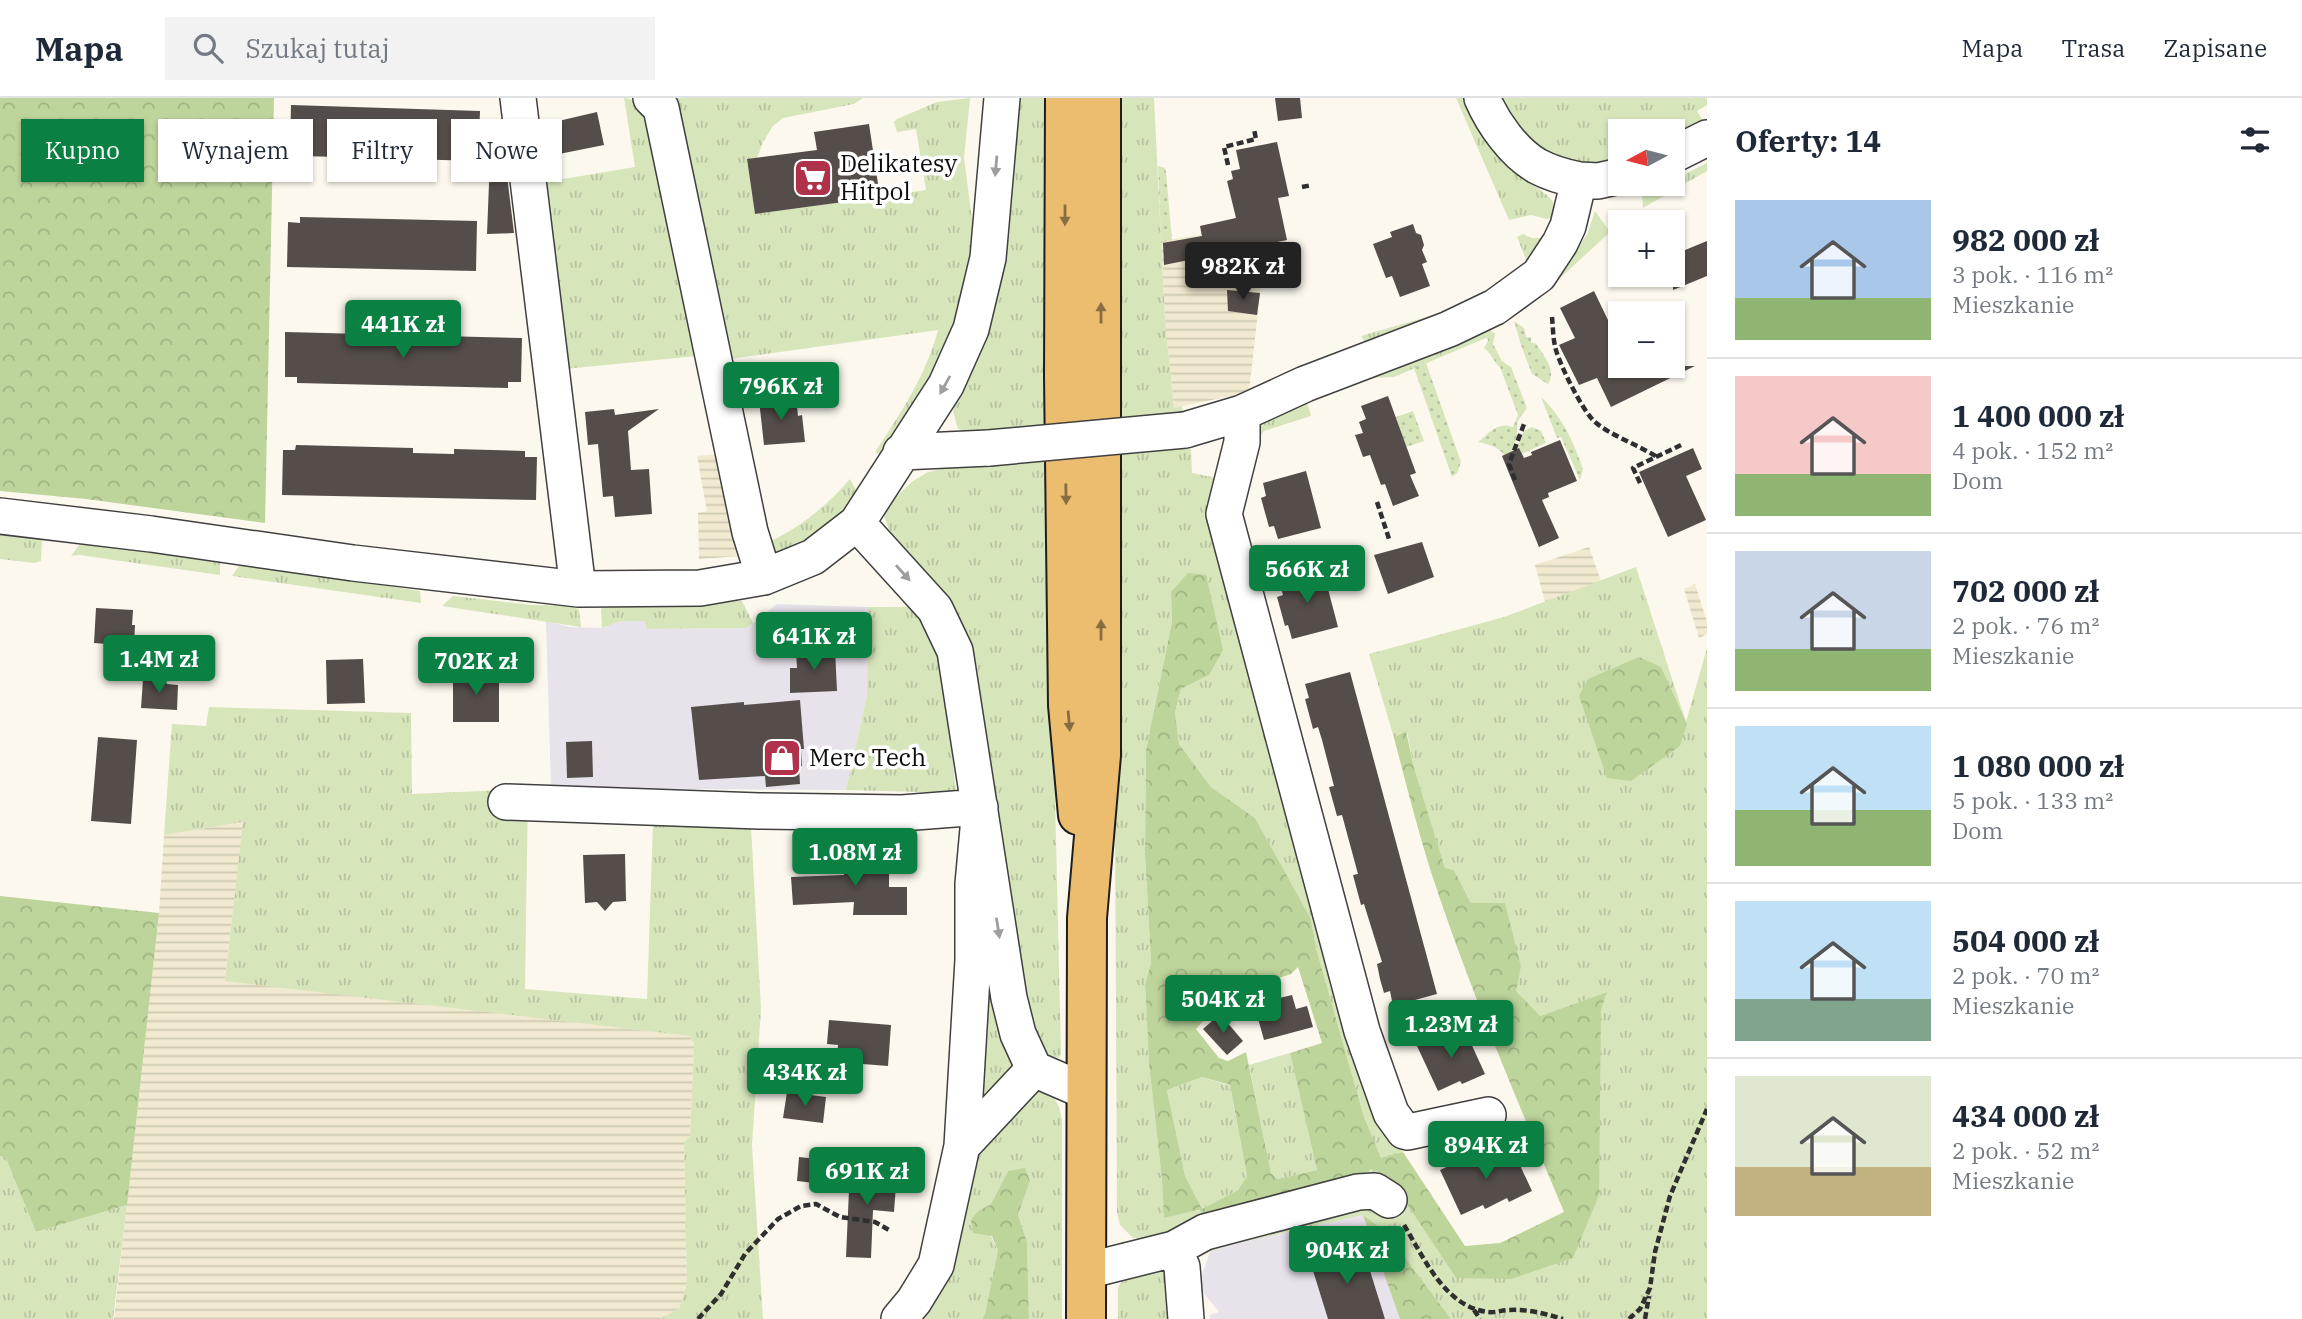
<!DOCTYPE html>
<html lang="pl">
<head>
<meta charset="utf-8">
<style>
  body { margin:0; font-family:"IBM Plex Serif",serif; background:#f2f2f3; color:#1f2937; height:100vh; display:flex; flex-direction:column; font-size:26px; white-space:nowrap }
  * { box-sizing:border-box; margin:0 }
  p { font-size:23px; color:#747a83 }
  .icon { flex:none; width:38px; height:38px; fill:none; stroke:currentColor; stroke-width:2; stroke-linecap:round; stroke-linejoin:round }
  .map { position:relative; flex:1; overflow:hidden }
  .drawer { display:flex; flex-direction:column; background:#fff; width:595px }
  .drawer>* { flex:none }
  .hud { position:absolute; left:21px; top:21px; width:665px; height:63px; display:flex; gap:14px }
  .needle { width:46px; rotate:263deg }
  .buttons { position:absolute; left:1608px; top:21px; display:grid; gap:14px }
  .buttons a { display:grid; place-items:center; width:77px; height:77px; border-radius:0px; background:#fff; box-shadow:0 2px 5px #0004; font-size:35px }
  .price { position:absolute; translate:-50% -60px; padding:0 16px; border-radius:7px; background:#0b8043; color:#fff; font-size:23px; line-height:46px; filter:drop-shadow(0 2px 4px #0008) }
  .price::after { content:''; position:absolute; left:50%; top:42px; width:21px; height:16px; margin-left:-10px; background:inherit; clip-path:polygon(0 0,100% 0,50% 100%) }
  .price.selected { background:#222; color:#fff }
  ul { padding:0; list-style:none }
  li { display:flex; align-items:center; gap:21px; height:175px; padding:0 28px }
  li+li { border-top:2px solid #e0e1e3 }
  li span { display:grid; place-items:center; flex:none; width:196px; height:140px; border-radius:0px; color:#555 }
  li>.icon { margin-inline-start:auto }
  span .icon { width:84px; height:84px; fill:#fffc; stroke-width:1 }
  li b { font-size:30px }
  h2 { display:flex; justify-content:space-between; align-items:center; height:84px; padding:0 28px; font-size:30px }
  .chip { padding:0 24px; border-radius:0px; background:#fff; box-shadow:0 2px 5px #0004; font-size:24px; line-height:63px }
  .chip.selected { background:#0b8043; color:#fff }
  header { display:flex; align-items:center; gap:42px; box-sizing:border-box; height:98px; padding:0 35px; background:#fff; border-bottom:2px solid #e0e1e3 }
  header strong { font-size:33px }
  nav { display:flex; gap:38px; margin-inline-start:auto; font-size:24px }
  .search { width:490px; height:63px; background:#f2f2f3; display:flex; align-items:center; gap:18px; box-sizing:border-box; padding:0 24px; border-radius:0px; color:#747a83; font-size:26px }
  main { display:flex; flex:1; min-height:0 }
  .map>svg:first-child { display:block }
</style>
</head>
<body>
<header>
<strong>Mapa</strong>
<div class="search"><svg class="icon" aria-label="search" viewBox="0 0 24 24"><circle cx="10" cy="10" r="6"/><path d="M15 15l6 6"/></svg>Szukaj tutaj</div>
<nav><a>Mapa</a><a>Trasa</a><a>Zapisane</a></nav>
</header>
<main>
<div class="map">
<svg width="1707" height="1221" viewBox="0 0 1707 1221">
  <defs>
    <pattern id="farmland-rules" width="6" height="5" patternUnits="userSpaceOnUse" patternTransform="scale(1.75)"><rect width="6" height="5" fill="#f1ead0"/><path d="M0 2.5h6" fill="none" stroke="#cdc8b1"/></pattern>
    <pattern id="grass-tufts" width="24" height="20" patternUnits="userSpaceOnUse" patternTransform="scale(1.75)"><rect width="24" height="20" fill="#d7e5bb"/><path d="M3 7l-1-3M5 7V3M7 7l1-3M15 17l-1-3M17 17v-4M19 17l1-3" fill="none" stroke="#b7c3a0"/></pattern>
    <pattern id="forest-crowns" width="20" height="18" patternUnits="userSpaceOnUse" patternTransform="scale(1.75)"><rect width="20" height="18" fill="#bdd49b"/><path d="M2 6a3 3 0 1 1 6 0M12 15a3 3 0 1 1 6 0" fill="none" stroke="#a1b584"/></pattern>
    <pattern id="garden-dots" width="8" height="8" patternUnits="userSpaceOnUse" patternTransform="scale(1.75)"><rect width="8" height="8" fill="#d7e5bb"/><path d="M2 2h.1M6 6h.1" fill="none" stroke="#b7c3a0" stroke-width="1.8" stroke-linecap="round"/></pattern>
  </defs>
  <rect width="100%" height="100%" fill="#fdf8ee"/>
  <path fill="#e8e2eb" d="M777,506L868,509L867,598L846,692L551,690L546,523L570,529L602,530L621,523H646L647,531L747,530Z
    M1363,1117L1400,1221H1210V1217L1219,1214L1198,1188L1210,1154L1225,1148Z"/>
  <path fill="url(#farmland-rules)" d="M1278,103L1289,156L1264,161L1249,294L1174,310L1165,222L1161,143L1201,137L1200,128L1262,114Z
    M724,355L741,458L699,461L698,415L707,413L697,358Z
    M1589,449L1601,483L1545,504L1535,467Z
    M1695,486L1707,524V536L1699,540L1684,491Z
    M244,724L225,882L689,938L694,945L690,1038L684,1044L687,1185L679,1211L659,1221H114L159,815L164,737Z"/>
  <path fill="url(#grass-tufts)" d="M624,0C635,0 643,10 650,18L708,257L564,271L545,84L635,69Z
    M664,0H863L854,6L783,20L773,28L763,44L757,60L747,62L755,116L926,92L916,31L897,34L894,24L897,21L937,4L970,0L964,60L973,128L978,133C978,213 930,297 885,361L875,354C901,315 926,277 938,232L729,261L765,446C798,431 826,409 850,381L856,392C853,397 851,402 847,407C837,421 780,463 763,462L759,448L680,69Z
    M1015,0H1048L1045,327L971,334L958,331L953,314Z
    M1110,0H1154L1165,222L1174,310L1182,308L1183,315L1114,321Z
    M1456,0H1467L1491,49L1502,64L1548,98L1553,104L1555,119L1547,121L1531,117L1509,122Z
    M1496,0H1707V7L1697,13L1702,21V28L1673,43V33H1620V61C1585,69 1549,62 1523,36C1512,26 1504,12 1496,0Z
    M1707,65V73L1643,110L1642,96L1665,86H1673V82Z
    M1595,113L1610,134L1557,183L1551,176L1571,147L1577,151L1588,135Z
    M1523,136L1532,140H1547L1549,145C1545,153 1541,162 1536,169C1509,206 1414,238 1371,253L1361,238L1468,207L1505,188L1529,169L1517,139Z
    M1486,229L1495,236L1394,279L1373,280L1389,262Z
    M1306,300L1311,318L1264,333L1260,339L1255,331L1256,324Z
    M1181,346L1191,352L1192,375L1222,381L1381,1020L1403,1054L1381,1061L1364,1019L1316,850L1311,821L1255,720L1211,689L1179,646L1175,614L1181,591L1209,577L1171,494L1172,524L1146,652L1145,756L1151,865L1145,886L1149,966L1162,1082L1164,1120L1201,1110L1185,1078L1167,992L1202,979L1230,988L1247,1078L1238,1092L1202,1111L1371,1071L1389,1078L1456,1180L1573,1160L1601,912L1607,894L1540,918L1515,893L1521,869L1488,805L1480,807L1471,805L1454,772L1445,771L1414,670L1407,634L1394,640L1369,556L1504,519L1636,469L1686,624L1707,550V1221H1451L1385,1133L1363,1117L1225,1148L1210,1154L1202,1125L1165,1141L1133,1140L1120,1127L1117,1115L1113,352Z
    M1047,357L1061,956L1059,960L1049,958L1031,938L936,494L890,435L884,418L886,411L895,400L913,383L928,374L950,369Z
    M0,431L36,436L42,443L41,463L34,465L0,461Z
    M83,442L220,463V477L79,457L71,458Z
    M241,465L420,493L421,505L232,478Z
    M453,498L532,507L573,508L579,512L581,529L442,508Z
    M742,503L753,525L747,530L647,531L645,523H621L602,530L601,512L604,505Z
    M868,509H921L944,572L956,695L846,692L867,598Z
    M209,609L411,615L412,696L528,691L525,891L647,901L653,725L751,728L761,911L752,1047L763,1221H659L679,1211L687,1185L684,1044L690,1038L694,945L689,938L225,883L243,724L164,737L172,626L206,628Z
    M979,789L1017,966L982,1016Z
    M1290,955L1317,1072L1277,1081L1271,1075L1249,967Z
    M1038,991L1051,994L1059,1009L1062,1022V1221H1029L1027,1144L1018,1117L1030,1083L1008,1073L991,1106L978,1113L998,1152L985,1216L982,1221H912L979,1046L1001,1034L1021,1004Z
    M0,1058H5L36,1134L127,1107L113,1221H0Z
    M1146,1171L1165,1173L1174,1177L1179,1221H1118V1190L1124,1178Z"/>
  <path fill="url(#forest-crowns)" fill-rule="evenodd" d="M0,0H274L265,425L86,401L0,393Z
    M1188,475L1206,477L1223,552L1209,577L1181,591L1175,614L1179,646L1211,689L1255,720L1311,821L1316,850L1364,1019L1381,1060L1403,1054L1465,1148L1500,1145L1564,1114C1517,1002 1469,890 1431,774C1417,730 1406,685 1394,640L1406,633L1414,670L1445,770L1454,772L1471,805H1505L1521,869L1516,893L1540,918L1607,894L1601,912L1599,1097L1573,1160L1511,1181L1456,1180L1389,1079L1371,1071L1355,1084L1202,1125L1201,1111L1164,1120L1162,1082L1149,966L1145,886L1151,865L1145,756L1146,652L1172,524L1171,494ZM1298,869L1322,945L1290,955L1317,1072L1277,1081L1271,1075L1246,954L1228,963L1219,960L1196,931L1218,906L1233,910L1252,889L1291,876ZM1202,979L1230,987L1247,1078L1238,1092L1202,1111L1185,1078L1167,992Z
    M1639,559L1661,569L1687,626L1680,648L1631,683L1607,680L1579,598L1588,581Z
    M0,798L159,815L127,1107L36,1134L5,1058H0Z
    M1025,1070L1030,1083L1018,1117L1027,1144L1029,1221H982L985,1216L998,1152L992,1138L973,1135L971,1122L978,1113L991,1106L1008,1073Z
    M1363,1117L1385,1133L1451,1221H1400Z"/>
  <path fill="url(#garden-dots)" d="M1158,68L1165,70L1166,74L1172,142L1161,143Z
    M1514,223L1524,230L1526,239H1531V244L1536,246C1544,258 1557,272 1548,286L1532,276L1521,247Z
    M1495,236L1493,246L1502,263L1511,269L1527,310L1517,324V339L1507,365C1504,350 1491,347 1478,344C1489,335 1498,323 1513,329L1518,317L1500,269C1494,265 1493,257 1484,250L1488,243L1487,238Z
    M1426,265L1461,364L1457,375L1452,379L1414,270Z
    M1541,299C1562,318 1574,345 1583,371L1580,382L1561,339L1557,340Z
    M1413,313L1424,343L1406,349L1396,319Z
    M1532,329L1541,333L1546,345L1513,360L1524,333Z"/>
  <path fill="#544d4a" d="M1275,0H1300L1302,20L1278,23Z
    M291,7L480,13L478,63L302,58V52H290Z
    M597,14L604,47L559,56L554,24Z
    M869,26L880,99L755,116L747,61L817,52L814,34Z
    M1277,44L1289,98L1278,100L1287,142L1164,167L1163,145L1202,138L1200,128L1236,120L1227,83L1233,81L1231,73L1240,71L1236,52Z
    M490,60L505,61L514,135L487,136Z
    M300,119L477,123L476,173L287,169L288,124L300,125Z
    M1413,126L1416,135L1421,137L1424,147L1422,152L1427,164L1422,166L1430,188L1400,199L1392,178L1386,180L1373,146L1392,139L1390,134Z
    M1707,143V178L1673,192V157Z
    M1227,192L1260,195L1257,217L1228,213Z
    M1594,193L1620,247V268H1695L1611,309L1597,280L1579,287L1559,247L1575,240L1560,210Z
    M285,234L522,240L521,284H508V290L297,285V279H285Z
    M1388,298L1416,375L1410,377L1419,398L1393,408L1385,386L1381,387L1370,357L1363,359L1355,337L1363,335L1359,324L1366,321L1361,308Z
    M796,299L798,318L802,317L805,344L764,347L759,302Z
    M614,311L615,317L659,311L628,333L631,372L649,371L652,416L615,419L613,398L603,399L598,346L588,347L585,314Z
    M1560,342L1577,383L1548,395L1549,399L1542,402L1559,440L1539,449L1502,358L1519,350L1524,360L1532,357L1531,354Z
    M296,347L413,350V355L454,356V351L525,353V359H537L536,402L282,397L283,352H295Z
    M1693,350L1702,371L1686,378L1706,422L1668,439L1639,374Z
    M1306,373L1321,430L1278,441L1274,428L1269,429L1261,400L1266,398L1263,385Z
    M1422,444L1434,479L1388,496L1374,457Z
    M1323,472L1338,529L1292,541L1288,527L1285,528L1277,499L1283,497L1279,484Z
    M96,510L133,512L132,527H135L134,548L94,545Z
    M835,551L837,593L790,595V570H797L796,553Z
    M363,561L365,605L327,606L326,562Z
    M453,574H499V624H453Z
    M1350,574L1437,896L1393,908L1390,893L1384,895L1380,881L1377,866L1382,864L1364,806L1361,807L1353,777L1358,776L1342,717L1337,718L1329,689L1334,688L1322,642L1318,629L1313,631L1305,601L1309,600L1305,586Z
    M143,581L164,582L167,586L178,587L177,612L141,610Z
    M800,602L804,651H801L802,668L799,669L800,686L766,689L765,678L699,682L691,609L744,604V607Z
    M98,639L137,642L131,726L91,723Z
    M592,643L593,679L567,680L566,644Z
    M854,755H889V789H907V817H853L854,804L793,807L791,779L844,777V766H854Z
    M625,756L626,803L613,804L605,813L597,804L585,805L583,757Z
    M1292,897L1296,911L1307,908L1313,929L1264,942L1254,906Z
    M1220,916L1243,943L1227,957L1203,931Z
    M829,922L891,927L888,968L837,964L838,947L827,946Z
    M1464,930L1485,976L1462,986L1460,983L1438,993L1417,948L1440,937L1442,941Z
    M787,994L826,999L823,1025L783,1020Z
    M1511,1048L1532,1093L1509,1104L1507,1100L1485,1111L1483,1107L1461,1117L1440,1072L1464,1061L1465,1064L1487,1055L1489,1058Z
    M799,1059L835,1063L832,1087L797,1083Z
    M850,1070L897,1074L894,1114L873,1112L871,1160L846,1159Z
    M1362,1147L1385,1221H1328L1310,1163Z"/>
  <g fill="none" stroke-linecap="round" stroke-linejoin="round">
    <g stroke="#404040" stroke-width="38">
      <path id="minor" d="M518,0L578,491
        M651,0L661,10L750,434L764,479
        M1482,0C1493,25 1513,54 1537,68C1550,75 1564,79 1579,82
        M1673,57L1707,40
        M1242,315V344L1224,416L1362,933L1391,1015L1404,1033L1408,1034L1488,1017
        M1185,332L1242,315L1305,286L1449,231L1495,209L1539,177L1560,145L1568,128L1579,82L1598,83L1620,78
        M901,354L989,350
        M0,418L151,436L353,465L578,491L700,490L764,479L813,459L857,425L946,287L971,231L988,160L1002,0
        M857,425L935,511L955,553L1009,900L1018,936L1034,971L1087,994
        M506,704L759,713L902,715L980,709L973,786V862L962,1048L936,1167L914,1203L899,1221
        M962,1048L1034,971
        M1174,1151L1182,1169L1186,1221
        M1086,1173L1174,1151L1205,1134L1358,1094L1375,1093L1389,1102"/>
    </g>
    <g stroke="#1e1e1e" stroke-width="42">
      <path id="major" d="M1065,0L1064,278L1068,607L1078,717
        M1086,1221L1087,820L1101,657V0"/>
    </g>
    <path stroke="#2f2f2f" stroke-width="4.5" stroke-dasharray="7 3.5" stroke-linecap="butt" d="M1228,67L1224,49L1256,41L1254,31
      M1302,89L1312,87
      M1552,219C1553,230 1553,242 1556,252C1560,267 1583,314 1595,324C1613,339 1637,346 1657,359
      M1515,382L1509,366L1524,326
      M1640,385L1633,370L1681,347
      M1377,404L1390,444
      M1404,1127C1424,1160 1445,1209 1488,1214C1495,1215 1502,1212 1510,1212C1528,1211 1546,1216 1563,1221
      M1474,1212L1480,1221
      M698,1221L721,1196L745,1156L778,1121L801,1108L816,1106L840,1119L875,1124L889,1132
      M1629,1221L1640,1211L1650,1190L1655,1154L1670,1098L1707,1011
      M1645,1221L1649,1198"/>
    <use href="#minor" stroke="#fff" stroke-width="35"/>
    <use href="#major" stroke="#ecbc6f" stroke-width="38"/>
    <g stroke="#404040" stroke-width="38" stroke-linecap="butt">
      <path id="minor-bridge" d="M989,350L1185,332"/>
    </g>
    <use href="#minor-bridge" stroke="#fff" stroke-width="35"/>
  </g>
  <defs><path id="oneway-solid" d="M-6-.8H1V-3.2L6.5 0L1 3.2V.8H-6Z" transform="scale(1.75)"/></defs>
  <g fill="#9e9e9e">
    <use href="#oneway-solid" transform="translate(996 68) rotate(95)"/>
    <use href="#oneway-solid" transform="translate(945 287) rotate(119)"/>
    <use href="#oneway-solid" transform="translate(903 475) rotate(48)"/>
    <use href="#oneway-solid" transform="translate(998 830) rotate(81)"/>
  </g>
  <g fill="#886d43">
    <use href="#oneway-solid" transform="translate(1065 117) rotate(90)"/>
    <use href="#oneway-solid" transform="translate(1101 215) rotate(-90)"/>
    <use href="#oneway-solid" transform="translate(1066 396) rotate(89)"/>
    <use href="#oneway-solid" transform="translate(1101 532) rotate(-90)"/>
    <use href="#oneway-solid" transform="translate(1069 623) rotate(85)"/>
  </g>
  <defs>
    <g id="supermarket-square" transform="scale(2.0125)"><rect x="-9" y="-9" width="18" height="18" rx="4" fill="#b0314a" stroke="#fff"/><path d="M-6-5.5h2.5l.6 2H6L4.5 2H-2.5L-4.4-4H-6ZM-1.5 3.2a1.3 1.3 0 1 0 .1 0ZM3 3.2a1.3 1.3 0 1 0 .1 0Z" fill="#fff"/></g>
    <g id="shop-square" transform="scale(2.0125)"><rect x="-9" y="-9" width="18" height="18" rx="4" fill="#b0314a" stroke="#fff"/><path d="M-5-2.5h2.3a2.7 3.5 0 0 1 5.4 0H5L5.5 6h-11ZM-1.5-2.5h3a1.5 2.3 0 0 0-3 0Z" fill="#fff"/></g>
  </defs>
  <g fill-rule="evenodd">
    <use href="#supermarket-square" x="813" y="80"/>
    <use href="#shop-square" x="782" y="660"/>
  </g>
  <g text-anchor="middle" stroke-width="7" stroke-linejoin="round" paint-order="stroke">
    <g font-size="24" fill="#0d0d0d" stroke="#fff" text-anchor="start">
      <text x="840" y="74">Delikatesy<tspan x="840" dy="28">Hitpol</tspan></text>
      <text x="809" y="668">Merc Tech</text>
    </g>
  </g>
</svg>
<div class="buttons">
<a><svg class="needle" viewBox="-14 -14 28 28"><path d="M0-13l5 13h-10z" fill="#e53935"/><path d="M0 13l5-13h-10z" fill="#747a83"/></svg></a>
<a>+</a>
<a>−</a>
</div>
<b class="price selected" style="left:1243px;top:204px">982K zł</b>
<b class="price" style="left:403px;top:262px">441K zł</b>
<b class="price" style="left:781px;top:324px">796K zł</b>
<b class="price" style="left:1307px;top:507px">566K zł</b>
<b class="price" style="left:814px;top:574px">641K zł</b>
<b class="price" style="left:159px;top:597px">1.4M zł</b>
<b class="price" style="left:476px;top:599px">702K zł</b>
<b class="price" style="left:855px;top:790px">1.08M zł</b>
<b class="price" style="left:1223px;top:937px">504K zł</b>
<b class="price" style="left:1451px;top:962px">1.23M zł</b>
<b class="price" style="left:805px;top:1010px">434K zł</b>
<b class="price" style="left:1486px;top:1083px">894K zł</b>
<b class="price" style="left:867px;top:1109px">691K zł</b>
<b class="price" style="left:1347px;top:1188px">904K zł</b>
<div class="hud">
<a class="chip selected">Kupno</a>
<a class="chip">Wynajem</a>
<a class="chip">Filtry</a>
<a class="chip">Nowe</a>
</div>
</div>
<section class="drawer">
<h2>Oferty: 14<svg class="icon" aria-label="filters" viewBox="0 0 24 24"><path d="M4 7h16M4 17h16"/><circle cx="9" cy="7" r="2"/><circle cx="15" cy="17" r="2"/></svg></h2>
<ul>
<li><span style="background:linear-gradient(#a9c7e8 70%,#8fb573 0)"><svg class="icon" aria-label="home" viewBox="0 0 24 24"><path d="M3 11l9-7 9 7M6 9v11h12V9"/></svg></span><div><b>982 000 zł</b><p>3 pok. · 116 m²</p><p>Mieszkanie</p></div></li>
<li><span style="background:linear-gradient(#f6c9c9 70%,#8fb573 0)"><svg class="icon" aria-label="home" viewBox="0 0 24 24"><path d="M3 11l9-7 9 7M6 9v11h12V9"/></svg></span><div><b>1 400 000 zł</b><p>4 pok. · 152 m²</p><p>Dom</p></div></li>
<li><span style="background:linear-gradient(#c9d6e8 70%,#8fb573 0)"><svg class="icon" aria-label="home" viewBox="0 0 24 24"><path d="M3 11l9-7 9 7M6 9v11h12V9"/></svg></span><div><b>702 000 zł</b><p>2 pok. · 76 m²</p><p>Mieszkanie</p></div></li>
<li><span style="background:linear-gradient(#bfe0f5 60%,#8fb573 0)"><svg class="icon" aria-label="home" viewBox="0 0 24 24"><path d="M3 11l9-7 9 7M6 9v11h12V9"/></svg></span><div><b>1 080 000 zł</b><p>5 pok. · 133 m²</p><p>Dom</p></div></li>
<li><span style="background:linear-gradient(#bfe0f5 70%,#7fa58c 0)"><svg class="icon" aria-label="home" viewBox="0 0 24 24"><path d="M3 11l9-7 9 7M6 9v11h12V9"/></svg></span><div><b>504 000 zł</b><p>2 pok. · 70 m²</p><p>Mieszkanie</p></div></li>
<li><span style="background:linear-gradient(#dfe7d0 65%,#c2b280 0)"><svg class="icon" aria-label="home" viewBox="0 0 24 24"><path d="M3 11l9-7 9 7M6 9v11h12V9"/></svg></span><div><b>434 000 zł</b><p>2 pok. · 52 m²</p><p>Mieszkanie</p></div></li>
</ul>
</section>
</main>
</body>
</html>
